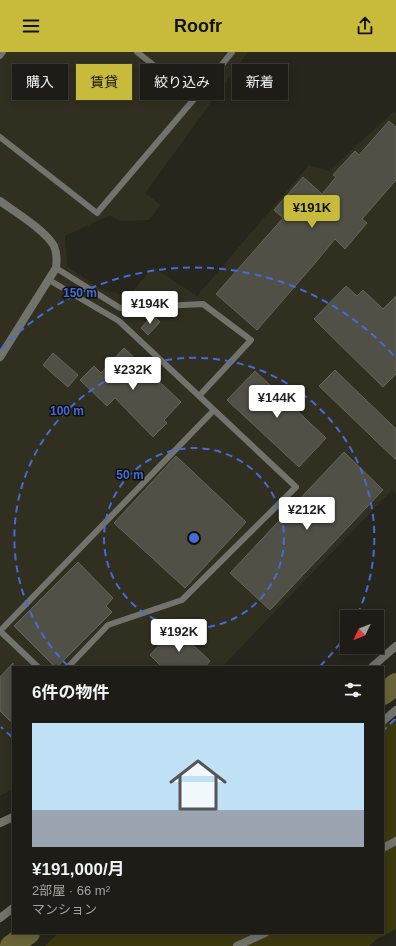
<!DOCTYPE html>
<html lang="ja">
<head>
<meta charset="utf-8">
<style>
  body { margin:0; font-family:Helvetica,"Noto Sans JP",sans-serif; background:#2a2923; color:#f1f3f6; height:100vh; display:flex; flex-direction:column; font-size:15px; white-space:nowrap }
  * { box-sizing:border-box; margin:0 }
  p { font-size:13px; color:#a0a1a1 }
  .icon { flex:none; width:22px; height:22px; fill:none; stroke:currentColor; stroke-width:2; stroke-linecap:round; stroke-linejoin:round }
  .map { position:relative; flex:1; overflow:hidden }
  .details { position:absolute; left:12px; top:614px; width:372px; height:268px; display:flex; flex-direction:column; background:#1d1c16; border-radius:0px; box-shadow:0 2px 10px #0003,0 0 0 1px #3b3a35 }
  .details>* { flex:none }
  .hud { position:absolute; left:12px; top:12px; width:372px; height:36px; display:flex; gap:8px }
  .needle { width:26px; rotate:227deg }
  .buttons { position:absolute; left:340px; top:558px; display:grid; gap:8px }
  .buttons a { display:grid; place-items:center; width:44px; height:44px; border-radius:0px; background:#1d1c16; box-shadow:0 2px 10px #0003,0 0 0 1px #3b3a35; font-size:20px }
  .price { position:absolute; translate:-50% -34px; padding:0 9px; border-radius:4px; background:#fff; color:#222; font-size:13px; line-height:26px; filter:drop-shadow(0 1px 2px #0008) }
  .price::after { content:''; position:absolute; left:50%; top:24px; width:12px; height:9px; margin-left:-6px; background:inherit; clip-path:polygon(0 0,100% 0,50% 100%) }
  .price.active { background:#c8bb3b; color:#111 }
  ul { padding:0; list-style:none }
  li { display:grid; align-content:center; gap:8px; height:212px; padding:0 20px }
  li span { display:grid; place-items:center; height:124px; border-radius:0px; color:#555 }
  li>.icon { margin-inline-start:auto }
  span .icon { width:72px; height:72px; fill:#fffc; stroke-width:1 }
  li b { font-size:17px }
  h2 { display:flex; justify-content:space-between; align-items:center; height:48px; padding:0 20px; font-size:17px }
  .chip { padding:0 14px; border-radius:0px; background:#1d1c16; box-shadow:0 2px 10px #0003,0 0 0 1px #3b3a35; font-size:14px; line-height:36px }
  .chip.active { background:#c8bb3b; color:#111 }
  header { display:flex; justify-content:space-between; align-items:center; height:52px; padding:0 20px; background:#c8bb3b; color:#111; font-size:18px; font-weight:700 }
  .map>svg:first-child { display:block }
</style>
</head>
<body>
<header><svg class="icon" aria-label="menu" viewBox="0 0 24 24"><path d="M4 6h16M4 12h16M4 18h16"/></svg>Roofr<svg class="icon" aria-label="share" viewBox="0 0 24 24"><path d="M12 15V3M7 8l5-5 5 5M5 13v7h14v-7"/></svg></header>
<div class="map">
<svg width="396" height="894" viewBox="0 0 396 894">
  <rect width="100%" height="100%" fill="#27261d"/>
  <path fill="#312f20" d="M0,0H248L145,141L161,153L149,168L120,169L110,163L65,184L67,214L99,236L128,245L153,215L197,244L309,113L329,119L394,59L396,61V442L392,438L222,615H13V737L0,744Z"/>
  <path fill="#3d390e" d="M396,667V877L377,887L369,894H45L58,881H383V673Z"/>
  <g fill="none" stroke-linecap="round" stroke-linejoin="round">
    <path stroke="#6a6537" stroke-width="22" d="M383,642L396,632
      M11,894L29,881"/>
  </g>
  <path fill="#515046" stroke="#66655b" d="M389,69L396,75V128L362,167L367,171L345,197L335,187L316,210L257,278L216,242L283,166L274,158L303,125L322,142L336,125L333,123L355,99L359,103Z
    M346,234L357,244L363,238L383,257L396,244V322L383,335L314,267Z
    M153,263L160,270L148,283L141,276Z
    M124,296L181,350L164,368L167,371L153,385L115,346L107,354L80,328L94,314L101,321Z
    M53,301L78,323L68,335L43,313Z
    M335,318L396,377V408L319,334Z
    M255,319L326,386L299,415L227,348Z
    M344,400L383,438L270,558L230,521Z
    M176,404L246,470L185,536L114,471Z
    M78,510L113,546L106,554L112,560L57,615H55L14,574Z
    M175,576L210,609L205,615H162L150,603Z
    M13,611V672L0,659V625Z"/>
  <g fill="none" stroke-linecap="round" stroke-linejoin="round">
    <path stroke="#73736e" stroke-width="6" d="M137,0L195,46
      M0,4L3,0
      M0,85L97,161L195,46L232,0
      M56,216L120,256L203,252L251,288L199,344
      M49,228L119,269L296,435L182,548L108,573L68,615
      M38,615L0,579L214,358"/>
    <path stroke="#73736e" stroke-width="8" d="M383,669L396,658
      M0,771L13,765
      M383,796L396,789
      M237,894L265,881"/>
    <path stroke="#73736e" stroke-width="8" d="M0,149C15,160 45,178 54,194C57,201 57,208 56,216L0,305
      M372,615L396,594
      M0,866L13,856"/>
  </g>
  <g fill="none" stroke="#446bd8" stroke-width="2" stroke-dasharray="7 5">
    <circle cx="194" cy="486" r="90"/>
    <path d="M347 581A180 180 0 0 1 320 614M68 614A180 180 0 1 1 356 565"/>
    <path d="M395 667A270 270 0 0 1 383 679M12 685A270 270 0 0 1 1 675M1 297A270 270 0 0 1 395 305"/>
  </g>
  <circle cx="194" cy="486" r="6" fill="#446bd8" stroke="#0f0f0b" stroke-width="2"/>
  <g font-size="12" text-anchor="middle" font-weight="bold" fill="#446bd8" stroke="#0f0f0b" stroke-width="3" stroke-linejoin="round" paint-order="stroke">
    <text x="80" y="245">150 m</text>
    <text x="67" y="363">100 m</text>
    <text x="130" y="427">50 m</text>
  </g>
</svg>
<div class="buttons">
<a><svg class="needle" viewBox="-14 -14 28 28"><path d="M0-13l5 13h-10z" fill="#e53935"/><path d="M0 13l5-13h-10z" fill="#a0a1a1"/></svg></a>
</div>
<b class="price active" style="left:312px;top:177px">¥191K</b>
<b class="price" style="left:150px;top:273px">¥194K</b>
<b class="price" style="left:133px;top:339px">¥232K</b>
<b class="price" style="left:277px;top:367px">¥144K</b>
<b class="price" style="left:307px;top:479px">¥212K</b>
<b class="price" style="left:179px;top:601px">¥192K</b>
<div class="hud">
<a class="chip">購入</a>
<a class="chip active">賃貸</a>
<a class="chip">絞り込み</a>
<a class="chip">新着</a>
</div>
<section class="details">
<h2>6件の物件<svg class="icon" aria-label="filters" viewBox="0 0 24 24"><path d="M4 7h16M4 17h16"/><circle cx="9" cy="7" r="2"/><circle cx="15" cy="17" r="2"/></svg></h2>
<ul>
<li><span style="background:linear-gradient(#bfe0f5 70%,#9aa5b1 0)"><svg class="icon" aria-label="home" viewBox="0 0 24 24"><path d="M3 11l9-7 9 7M6 9v11h12V9"/></svg></span><div><b>¥191,000/月</b><p>2部屋 · 66 m²</p><p>マンション</p></div></li>
</ul>
</section>
</div>
</body>
</html>
